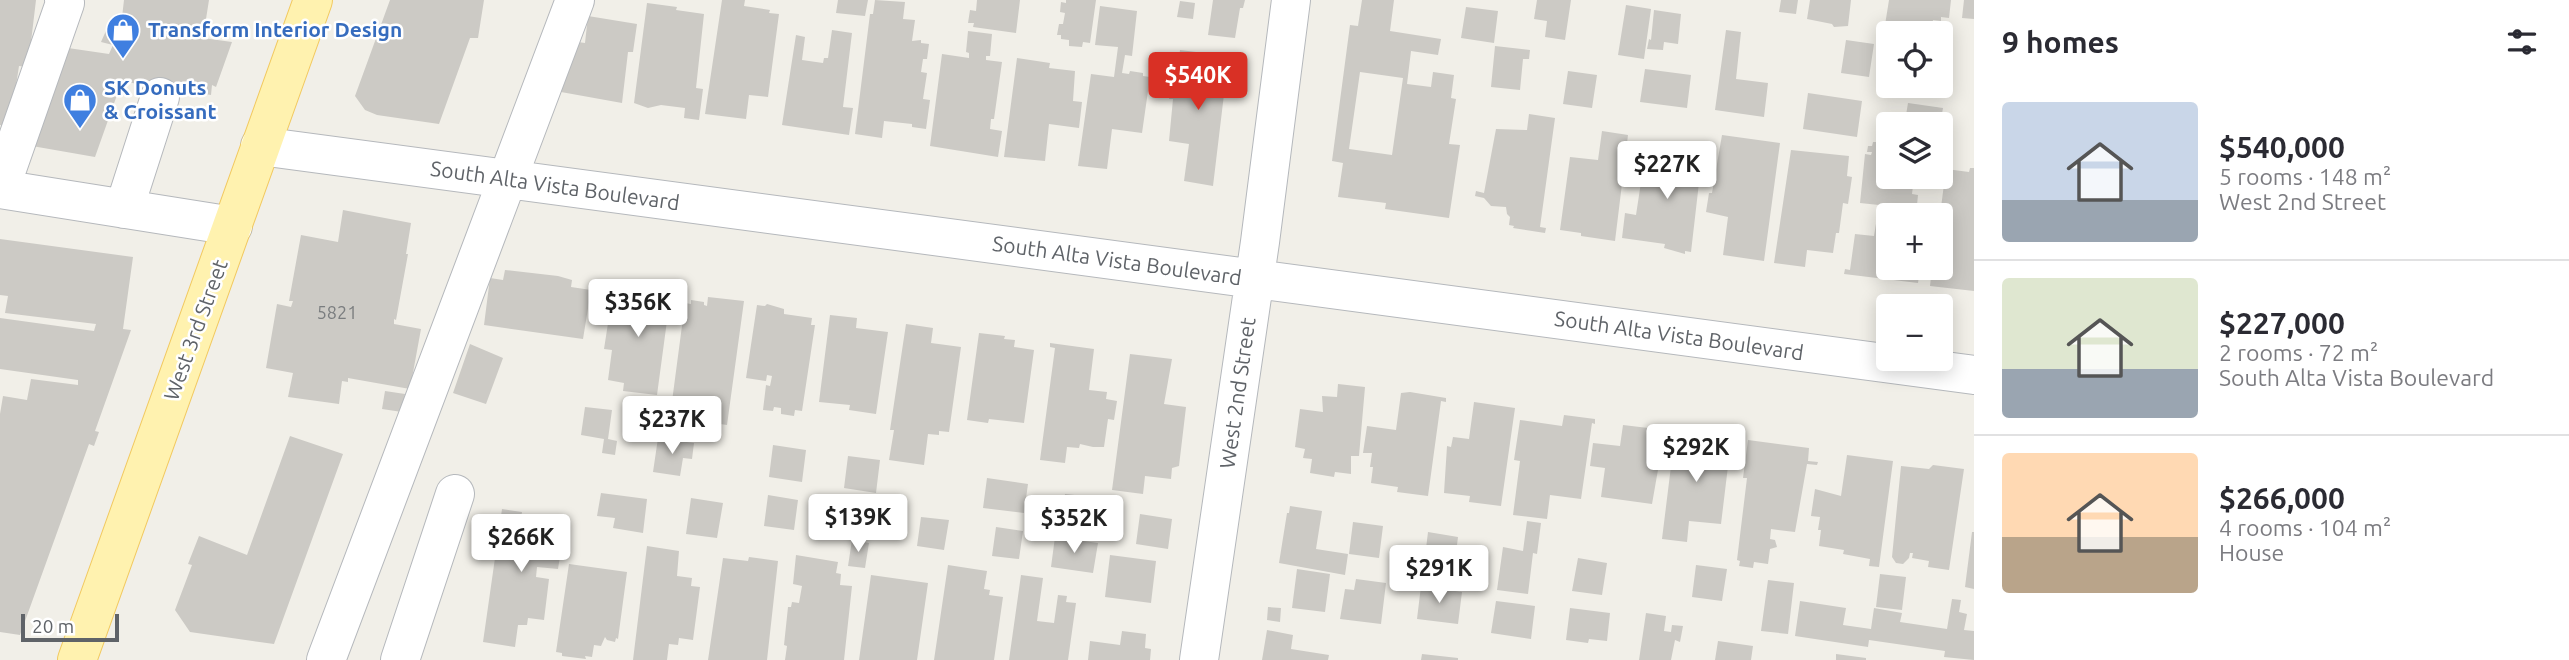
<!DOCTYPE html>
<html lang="en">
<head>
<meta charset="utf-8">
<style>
  body { margin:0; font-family:Ubuntu,sans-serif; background:#f2f2f3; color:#2b2b33; height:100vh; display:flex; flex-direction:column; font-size:26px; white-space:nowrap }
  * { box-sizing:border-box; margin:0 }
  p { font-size:23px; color:#7c7c81 }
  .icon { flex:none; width:38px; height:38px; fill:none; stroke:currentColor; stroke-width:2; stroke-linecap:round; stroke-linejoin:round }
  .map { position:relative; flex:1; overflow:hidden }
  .drawer { display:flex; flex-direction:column; background:#fff; width:595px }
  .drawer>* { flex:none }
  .tools { position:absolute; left:1876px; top:21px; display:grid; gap:14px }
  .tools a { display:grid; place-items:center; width:77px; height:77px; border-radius:7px; background:#fff; box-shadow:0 4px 18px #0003; font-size:35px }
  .scale { position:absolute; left:21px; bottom:18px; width:98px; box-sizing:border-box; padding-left:7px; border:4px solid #5f6368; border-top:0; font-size:19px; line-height:24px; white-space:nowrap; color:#5f6368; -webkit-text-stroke:5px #fff; paint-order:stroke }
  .price { position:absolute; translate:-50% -60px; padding:0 16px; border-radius:7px; background:#fff; color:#222; font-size:23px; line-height:46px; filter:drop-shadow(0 2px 4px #0008) }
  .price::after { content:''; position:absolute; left:50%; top:42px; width:21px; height:16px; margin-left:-10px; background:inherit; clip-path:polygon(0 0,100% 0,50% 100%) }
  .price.current { background:#d93025; color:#fff }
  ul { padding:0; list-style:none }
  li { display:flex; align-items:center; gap:21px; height:175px; padding:0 28px }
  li+li { border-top:2px solid #e1e1e2 }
  li span { display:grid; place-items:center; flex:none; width:196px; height:140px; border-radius:7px; color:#555 }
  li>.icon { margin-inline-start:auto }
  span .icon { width:84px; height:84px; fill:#fffc; stroke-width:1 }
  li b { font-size:30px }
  h2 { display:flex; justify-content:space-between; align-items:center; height:84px; padding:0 28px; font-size:30px }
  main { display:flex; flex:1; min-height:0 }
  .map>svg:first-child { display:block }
</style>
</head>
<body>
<main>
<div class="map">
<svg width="1974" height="660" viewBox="0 0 1974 660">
  <rect width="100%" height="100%" fill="#f1efe8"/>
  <path fill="#cccac5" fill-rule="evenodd" d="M0,0H36L28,67L19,66L13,105L6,126L0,125Z
    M124,0H209L203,38L232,42L216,87L212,85L211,95L119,81L117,95L95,157L32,146L68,48L109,54L113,45L101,42L109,24L121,26Z
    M390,0H484L478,38H470L439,124L377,115L365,110L355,96Z
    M722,0H745L744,6L770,10L769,13L779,14L768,97L749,95L746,119L705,114Z
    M838,0H868L865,16L836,13Z
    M875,0L905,2L903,19L915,20L912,41L921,40V43L929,44L927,59H923L921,72L927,73L923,99L930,100L926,129L912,127V124L884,121L882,138L855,134L870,14H873Z
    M977,0H1020L1016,33L973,27L974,23H968L970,10L976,11Z
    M1066,0H1096L1090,43L1083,42L1082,47L1069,46V40L1061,39V35H1057L1059,24H1063L1065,13L1060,12L1061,2L1066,3Z
    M1213,0H1245L1243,8H1240L1235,38L1208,35Z
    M1362,0H1394L1390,31L1441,39L1438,55L1411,51L1407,84L1431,87L1433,72L1454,75L1451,98L1456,99L1449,144L1460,145L1449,218L1385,209L1386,203L1338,197L1343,163L1332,161L1350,25L1358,26ZM1360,72L1403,78L1392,155L1349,149Z
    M1537,0H1571L1565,40L1545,37L1547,21L1534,19Z
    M1781,0H1798L1796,14L1779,12Z
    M1810,0H1851L1848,26L1834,27L1832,24L1807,19Z
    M1889,0H1951L1949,18L1941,17V21L1933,20L1932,25L1919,24L1918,30L1885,25Z
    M1964,0H1974V19L1962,18Z
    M1180,1L1195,3L1193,19L1177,17Z
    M647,3L677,7L676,10L704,14L696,88L703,89L699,120L684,118L685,108L661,105L648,108L634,103Z
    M1626,5L1651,9L1644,59L1618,55Z
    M1100,6L1137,11L1132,56L1125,55L1122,73L1129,74L1130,71L1143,73V76L1150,77L1142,133L1112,129L1107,169L1078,166L1091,74L1114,77L1118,47L1095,45Z
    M1466,7L1498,11L1494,43L1461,38Z
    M1654,10L1681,14L1678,44L1664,42L1663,50L1647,49L1649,39L1651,40Z
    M588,16L637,24L633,52H628L622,103L561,92L565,65L572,50L576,51L578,42L585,43Z
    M832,30L852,33L843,107L853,108L849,135L782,125L796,35L805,37L802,60L823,63L824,58H828Z
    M1726,30L1741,32L1736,79L1768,83L1764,117L1715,110Z
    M968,31L992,34L990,56H986V60L1002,62L994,119H991L990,129L1002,131L998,157L930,146L942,54L969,58V53L966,52Z
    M1846,40L1874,44L1869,77L1841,73Z
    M1495,46L1530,50L1529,59H1523L1520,90L1491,87Z
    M1180,50L1212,54L1211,59L1228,61L1213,186L1184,181L1189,144L1169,141L1173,99H1169L1172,72H1177Z
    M1941,57L1948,58L1943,95L1907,90L1908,86H1941Z
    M1017,58L1050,63L1049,68L1075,71L1073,101L1082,102L1079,128L1049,124L1045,161L1004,157Z
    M1645,69L1691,75L1687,108L1640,102Z
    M1568,71L1597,75L1592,108L1563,104Z
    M1808,93L1862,101L1857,137L1803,129Z
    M1908,103L1943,108L1940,124H1913L1914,116L1906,115Z
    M1529,114L1555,118L1540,227L1546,228L1545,233L1513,228L1514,226L1509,225L1510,217L1507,214L1506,207L1491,206L1484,198L1475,196L1476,191L1484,193L1496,129L1527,130Z
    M1602,131L1628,135L1615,241L1581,236V233L1560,230L1570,157L1598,160Z
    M1722,135L1780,143L1764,261L1723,255L1728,217L1706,212L1709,193H1712Z
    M1873,142H1879V146L1888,147V177H1914L1912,194L1918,195L1916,215H1888V268H1920L1918,283L1844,274L1845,269L1850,270L1855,234L1874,236L1879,205L1860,203L1865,154L1871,155L1872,152H1867L1868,146H1872Z
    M1677,144L1703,148L1691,252L1685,251V254L1664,248L1665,244L1622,238L1625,213L1636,215L1645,156L1675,160Z
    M1791,150L1849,156L1847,176L1852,177L1848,204L1843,203L1839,233H1836L1833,253L1807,250L1805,267L1774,263Z
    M1970,168H1974V291L1930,286L1932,268H1941L1940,215L1946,169L1969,172Z
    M343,210L411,223L406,254H408L396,320L394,319V324L421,329L410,389L348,378V382L342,381L339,404L288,397L293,373L266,368L277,304L291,307L293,301H289L301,235L338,242Z
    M0,239L133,257L123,329L131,330L95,431L99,432L94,446L89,444L20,635L0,632V414L3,396L27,400L31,379L78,385V380L0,369V318L94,331L96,324L5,313L8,296L0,295Z
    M505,270L558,276L572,280L571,287L591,290L583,339L484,325L490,278L503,280Z
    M634,282L643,283V287L671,291L657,395L623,391L624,383L608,380L612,350L604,349L611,304L627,306L630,285L633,286Z
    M708,297L744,301L727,425L693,420L694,412L671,409L685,303L691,304V300L704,302V305L707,306Z
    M767,304L784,309V314L812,318L811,325H815L802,411L795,410L794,416L781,414V408L774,407L773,411L763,410L766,385L770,386L772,376L767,375L766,381L746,378L757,305L765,306Z
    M830,315L857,318L856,328L888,332L876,414L849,410L850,405L819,402Z
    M906,324L933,328L931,343L961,347L949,432L939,431V435L928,434L924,465L889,460L894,430H890Z
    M979,333L1005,336L1004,339L1015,340L1014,347L1034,350L1024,423L989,419L988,423L967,420Z
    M1050,343L1094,349L1089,390L1107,392L1106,399L1117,401L1114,420L1108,419L1104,447H1093L1080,444L1079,448L1067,447L1065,463L1040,460L1055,348L1050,347Z
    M470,344L503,358L486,404L453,393Z
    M1130,354L1172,359L1164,404L1186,407L1179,466L1172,468L1171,479L1145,476L1143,494L1112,490Z
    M1338,384L1365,387L1359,456H1351V474L1335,472L1334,477L1310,473L1312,459L1303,458L1305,449L1295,447L1300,409L1323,412L1322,396L1337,397Z
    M385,391L405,394L402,412L382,409Z
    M1410,392L1446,398V402L1441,401L1428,496L1397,492L1398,487L1371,483L1373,467H1370L1372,453H1363L1367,426L1396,430L1401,393Z
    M1474,402L1515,408L1501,506L1469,502L1470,496L1444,493L1447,446L1451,447L1453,437L1469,439Z
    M585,407L612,410L608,439L617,441L615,455L602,453L604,439L581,435Z
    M1564,415L1595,419V424L1592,423L1581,499L1550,495L1547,519L1513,515L1520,461L1514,460L1520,420L1562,426Z
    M1623,425L1665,430L1652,504L1601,497L1605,468L1590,466L1593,443L1620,446Z
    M1670,430L1707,434L1706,449H1698V452L1713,454L1714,445L1744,449L1742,460L1729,458L1721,524L1689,521L1687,542L1662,539L1675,434L1670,433Z
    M290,436L343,454L274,644L190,632L175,610L192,565L188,564L199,536L247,555Z
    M658,438L694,443L692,459L683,458L680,476L653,472Z
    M1748,440L1809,448L1808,461L1818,462L1817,465L1807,464L1795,532L1771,529L1770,539L1775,540L1777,547L1770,549L1768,564L1754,562L1753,568L1739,566L1740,561L1737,560L1747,478H1743Z
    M773,445L806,450L802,482L769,477Z
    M1847,455L1893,461L1879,567L1869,566L1870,559L1843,554L1844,550L1819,546L1821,530H1818L1820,517L1811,516L1815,489L1841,496Z
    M848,456L880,460L876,493L844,488Z
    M1933,465L1964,469L1949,570L1928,567L1929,561L1912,558L1913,553H1910L1909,558L1903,564L1896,563L1892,557L1901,466L1929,469Z
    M987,478L1028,484L1024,513L983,508Z
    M601,493L647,499L643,533L613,528L615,518L597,516Z
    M1065,494L1103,498L1099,531L1061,526Z
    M768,495L798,500L794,530L764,526Z
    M691,498L723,503L717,538L686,534Z
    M1290,506L1322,511L1316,549L1348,554L1345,575L1279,563L1287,513H1289Z
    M502,509L522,512L521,518L535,519L531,554L539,555L541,547L536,546L541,514L568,518L564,550H561L558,569L537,567L536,577L549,579L544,620L528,618L527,625H518L515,647L483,642Z
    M1140,514L1172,519L1168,549L1136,544Z
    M921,517L949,520L944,550L917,546Z
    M1527,521L1541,523L1537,554L1533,553L1528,594L1497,590L1503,547L1523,551Z
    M1353,522L1383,526L1379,558L1349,554Z
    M996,527L1023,531L1019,559L992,556Z
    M1428,532L1458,537L1454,569L1478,572L1475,591L1447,587L1449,569L1424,565Z
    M1972,532H1974V589L1965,587Z
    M1055,537L1098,543L1093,573L1051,567Z
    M852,540L869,543L865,568L848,566Z
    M647,546L679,551L677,576L692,578L691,586L700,587L693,640L679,638L678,645L669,644L667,660H633Z
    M796,555L838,562L836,573L841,574L840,585L852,586L844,660H785L787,646L784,645L788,607H791L792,602L799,603L802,586L793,584Z
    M1110,555L1156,561L1151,603L1105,597Z
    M749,557L778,561L767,660H708L723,558L748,561Z
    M1578,558L1607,563L1602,595L1572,591Z
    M569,564L627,572L618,639L616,638L615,642L607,640L605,637L601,646L594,645L592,657L585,656L586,659L562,656V653L556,652Z
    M948,565L987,571L984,589L990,590L989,595L1003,597L994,660H934Z
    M1696,565L1727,569L1722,601L1692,597Z
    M1297,569L1330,574L1325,612L1292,608Z
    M1880,574L1906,577L1902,610L1876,607Z
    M871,575L928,583L917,660H859Z
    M1021,575L1043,578L1037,621L1054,623L1058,595L1067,596L1066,602L1076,603L1068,660H1009Z
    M1356,579L1386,583L1381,624L1340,619L1345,589L1354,590Z
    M1768,580L1794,583L1788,634L1761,631Z
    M1421,586L1462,592L1458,624L1417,619Z
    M1952,599L1961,600L1959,612L1967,614L1964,630L1974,631V660L1944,657L1945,651L1869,640L1868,647L1795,636L1800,601L1846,608L1843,625L1871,629L1874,608L1902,613L1900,622L1947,629Z
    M1496,601L1535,606L1531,639L1491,633Z
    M1268,607L1281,608L1280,622L1267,620Z
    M1570,608L1610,613L1607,641L1589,639L1588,643L1566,640Z
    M1646,613L1666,616L1664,631L1671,632L1672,625L1683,626L1680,642L1675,640L1671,660H1639Z
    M1267,630L1293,635L1291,649L1329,655L1328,660H1262Z
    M1122,631L1146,634L1145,648L1151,649L1150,660H1088L1090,641L1120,645Z
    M1718,641L1753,646L1751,660H1715Z
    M1422,654L1458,658V660H1421Z
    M1836,654L1866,658V660H1836Z"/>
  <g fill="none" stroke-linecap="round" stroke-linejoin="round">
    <g stroke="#b5b8bc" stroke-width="40">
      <path id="minor" d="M260,146L1974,375
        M0,189L233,226
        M0,189L65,3L64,0
        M124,209L160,97
        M326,660L575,0
        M400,660L455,494
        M1199,660L1260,242L1291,0"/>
    </g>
    <g stroke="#f2c960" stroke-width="40">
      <path id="major" d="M77,660L313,0"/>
    </g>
    <use href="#minor" stroke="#fff" stroke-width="38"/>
    <use href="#major" stroke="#fff2af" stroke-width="38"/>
  </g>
  <defs>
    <g id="shop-pin" transform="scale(1.75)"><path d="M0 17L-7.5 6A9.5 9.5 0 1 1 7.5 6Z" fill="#3f7fe0" stroke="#fff"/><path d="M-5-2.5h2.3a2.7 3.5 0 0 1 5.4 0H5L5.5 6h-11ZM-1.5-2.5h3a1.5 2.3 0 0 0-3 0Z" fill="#fff"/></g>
  </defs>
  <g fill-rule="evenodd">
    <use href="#shop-pin" x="123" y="30"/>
    <use href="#shop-pin" x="80" y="100"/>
  </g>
  <g text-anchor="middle" stroke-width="5" stroke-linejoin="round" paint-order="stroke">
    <g font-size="18" fill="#7a7d7f">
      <text x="337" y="319">5821</text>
    </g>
    <g font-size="21" font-weight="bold" fill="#366cbe" stroke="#fff" text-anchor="start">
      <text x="148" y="37">Transform Interior Design</text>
      <text x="104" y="95">SK Donuts<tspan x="104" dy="24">&amp; Croissant</tspan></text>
    </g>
    <g font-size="21" fill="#5f6368" stroke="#fff">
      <text transform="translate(555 186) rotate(8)" y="7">South Alta Vista Boulevard</text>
      <text transform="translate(1117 261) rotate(8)" y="7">South Alta Vista Boulevard</text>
      <text transform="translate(196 330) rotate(-70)" y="7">West 3rd Street</text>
      <text transform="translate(1679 336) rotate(8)" y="7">South Alta Vista Boulevard</text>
      <text transform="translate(1238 393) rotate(-82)" y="7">West 2nd Street</text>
    </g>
  </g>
</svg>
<div class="tools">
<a><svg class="icon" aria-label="locate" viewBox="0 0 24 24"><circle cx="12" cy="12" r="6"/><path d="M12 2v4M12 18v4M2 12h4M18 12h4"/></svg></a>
<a><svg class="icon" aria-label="layers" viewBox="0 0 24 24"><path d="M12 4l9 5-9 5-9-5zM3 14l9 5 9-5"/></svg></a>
<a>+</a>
<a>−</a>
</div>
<div class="scale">20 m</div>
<b class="price current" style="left:1198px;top:112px">$540K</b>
<b class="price" style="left:1667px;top:201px">$227K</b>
<b class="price" style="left:638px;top:339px">$356K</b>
<b class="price" style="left:672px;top:456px">$237K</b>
<b class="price" style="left:1696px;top:484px">$292K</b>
<b class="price" style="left:858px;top:554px">$139K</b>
<b class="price" style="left:1074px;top:555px">$352K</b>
<b class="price" style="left:521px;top:574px">$266K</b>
<b class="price" style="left:1439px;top:605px">$291K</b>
</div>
<section class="drawer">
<h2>9 homes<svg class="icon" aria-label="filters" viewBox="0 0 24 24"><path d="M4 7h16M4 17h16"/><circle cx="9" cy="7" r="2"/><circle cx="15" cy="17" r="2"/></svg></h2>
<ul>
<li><span style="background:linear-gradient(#c9d6e8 70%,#9aa5b1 0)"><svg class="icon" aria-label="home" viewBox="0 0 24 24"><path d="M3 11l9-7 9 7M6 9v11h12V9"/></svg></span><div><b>$540,000</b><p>5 rooms · 148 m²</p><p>West 2nd Street</p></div></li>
<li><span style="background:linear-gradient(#dfe7d0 65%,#9aa5b1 0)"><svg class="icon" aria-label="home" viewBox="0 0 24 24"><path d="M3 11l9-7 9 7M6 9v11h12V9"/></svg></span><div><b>$227,000</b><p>2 rooms · 72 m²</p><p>South Alta Vista Boulevard</p></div></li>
<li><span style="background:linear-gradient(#ffd9b3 60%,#b9a48a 0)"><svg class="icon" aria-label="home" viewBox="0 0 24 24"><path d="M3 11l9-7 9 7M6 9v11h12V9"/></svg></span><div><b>$266,000</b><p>4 rooms · 104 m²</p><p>House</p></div></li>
</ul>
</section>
</main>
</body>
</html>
